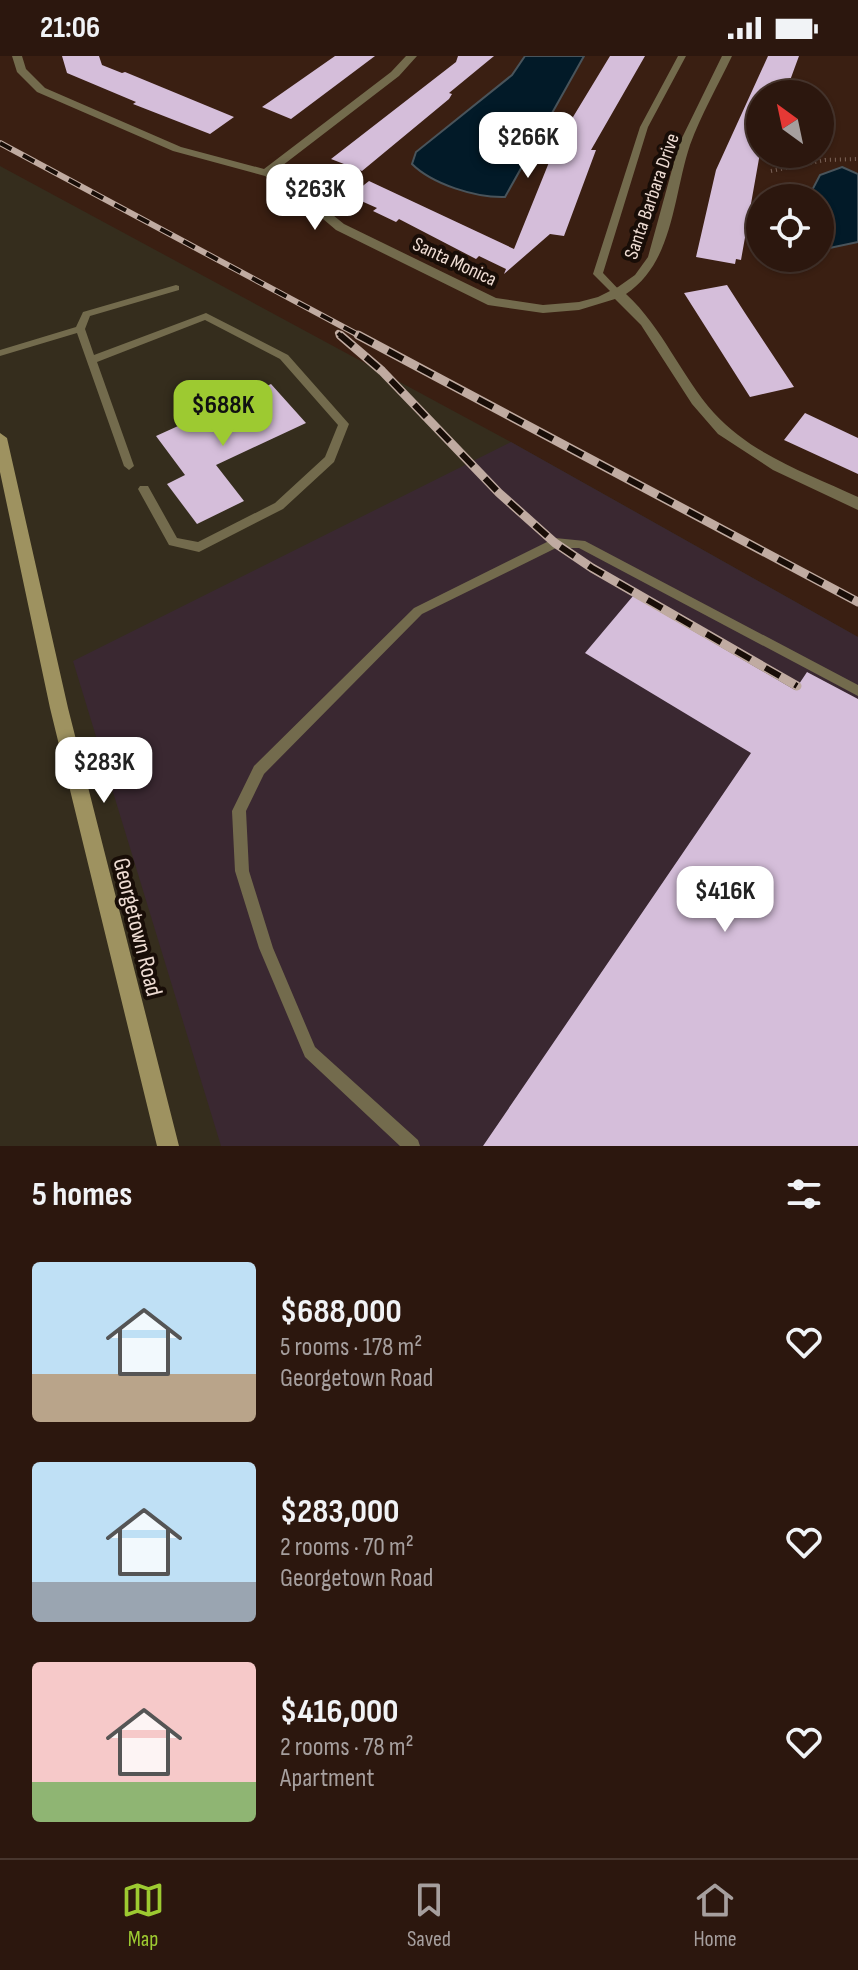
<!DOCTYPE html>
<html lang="en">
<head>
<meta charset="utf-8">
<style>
  body { margin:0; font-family:"Sofia Sans Condensed",sans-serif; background:#38241c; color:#f1f3f6; height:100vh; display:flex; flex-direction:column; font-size:30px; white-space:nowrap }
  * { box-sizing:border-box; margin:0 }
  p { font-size:26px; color:#a69f9e }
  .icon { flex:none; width:44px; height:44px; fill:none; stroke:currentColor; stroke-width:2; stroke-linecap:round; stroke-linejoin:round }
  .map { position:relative; height:1090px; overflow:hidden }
  .drawer { display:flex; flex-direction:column; background:#2c170e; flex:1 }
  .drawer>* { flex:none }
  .needle { width:52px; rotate:327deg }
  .controls { position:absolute; left:746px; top:24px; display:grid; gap:16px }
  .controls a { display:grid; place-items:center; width:88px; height:88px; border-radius:50%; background:#2c170e; box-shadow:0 2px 6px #0004,0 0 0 2px #48362e; font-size:40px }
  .price { position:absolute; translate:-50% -68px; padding:0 18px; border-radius:16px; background:#fff; color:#222; font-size:26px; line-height:52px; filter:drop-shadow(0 2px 4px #0008) }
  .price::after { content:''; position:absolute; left:50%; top:48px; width:24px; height:18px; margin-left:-12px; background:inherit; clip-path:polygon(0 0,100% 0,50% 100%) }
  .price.selected { background:#9dca31; color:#111 }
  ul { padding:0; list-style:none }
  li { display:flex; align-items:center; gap:24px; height:200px; padding:0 32px }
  li span { display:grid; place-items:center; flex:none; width:224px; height:160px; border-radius:8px; color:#555 }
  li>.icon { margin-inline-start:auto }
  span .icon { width:96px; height:96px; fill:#fffc; stroke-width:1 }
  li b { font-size:34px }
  h2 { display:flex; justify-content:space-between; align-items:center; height:96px; padding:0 32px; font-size:34px }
  .status { display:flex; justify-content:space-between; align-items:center; height:56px; padding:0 40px; background:#2c170e; direction:ltr }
  .status svg { height:22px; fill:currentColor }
  .dock { display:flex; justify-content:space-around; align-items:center; height:112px; border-top:2px solid #48362e; background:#2c170e; font-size:22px; color:#a69f9e }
  .dock a { display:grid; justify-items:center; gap:4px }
  .dock .selected { color:#9dca31 }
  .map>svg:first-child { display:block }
</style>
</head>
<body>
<div class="status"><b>21:06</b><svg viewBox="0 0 49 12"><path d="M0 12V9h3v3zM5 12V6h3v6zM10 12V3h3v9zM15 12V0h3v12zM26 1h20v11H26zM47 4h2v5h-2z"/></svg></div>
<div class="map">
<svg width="858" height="1090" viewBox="0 0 858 1090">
  <rect width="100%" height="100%" fill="#3a1f12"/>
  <path fill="#352d1d" d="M0,110L511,386L858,581V1090H0Z"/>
  <path fill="#3a2831" d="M511,386L858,581V1090H221L73,605Z"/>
  <path fill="#021a28" stroke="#49545b" stroke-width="2" d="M525,0H584L505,141C476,142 432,128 412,108L416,96L512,19Z
    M842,111L858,118V186L820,194V142H808L820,119Z"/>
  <path fill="#d5beda" d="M62,0H99L102,9L122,17L125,16L234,61L210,78L133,48L136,46L67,17Z
    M335,0H375L291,63L262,51Z
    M458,0H494L449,37L452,38L449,43L362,115L331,103L456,6Z
    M610,0H645L591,94H596L564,180L550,178L504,218L506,213L479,200L476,203L399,163L396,166L373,155L377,152L350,140L369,125L514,193L556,89Z
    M768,0H799L785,38H760V97L741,204L736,203L735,208L696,201L716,114Z
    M727,229L745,257L794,331L750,341L684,237Z
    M271,328L306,367L216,409L244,445L197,468L167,428L185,419L156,380Z
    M805,357L858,382V418L784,384Z
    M633,540L795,634L807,616L858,643V1090H483L751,697L585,597Z"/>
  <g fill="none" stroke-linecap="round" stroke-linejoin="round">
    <path stroke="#7e665b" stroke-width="4" stroke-dasharray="1 4" stroke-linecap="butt" d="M771,115L825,104L858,103"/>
    <path fill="#736b4d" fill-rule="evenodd" d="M678,0H686L648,71L603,217L622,237L617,240L614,239L593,218L640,71Z
      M176,229L179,230V234L90,260L85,273L94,299L206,257L288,299L349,368L334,406L283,453L199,496L169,489L138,433L140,430H148L177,482L198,486L275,447L325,401L338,369L280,303L205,264L97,306L134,410L129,414L124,410L77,277L0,300V294L76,271L83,256Z
      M555,482L585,485L858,629V640L579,492H556L422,558L264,718L246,755L249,815L273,892L315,991L418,1084L420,1090H400L305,1001L259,892L235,815L232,755L254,710L414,552Z"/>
    <path fill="#736b4d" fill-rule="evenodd" d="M12,0H22L26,13L45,32L181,91L264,113L391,16L406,0H417L399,20L274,116L297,130L344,168L496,242L543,249L579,246L598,241L618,231L635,219L648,201L679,88L722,0H732C718,29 701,59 690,89C673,140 674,206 626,238C663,272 681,320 714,357C752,399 809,418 858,441V454L773,414L718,378L692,348L641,269L615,243L579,254L543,257L488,249L336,174L289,134L265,120L173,95L37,36L17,16Z"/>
    <path fill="#9e9260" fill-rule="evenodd" d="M0,377L7,382L68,652L179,1090H157L50,652L0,416Z"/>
    <g stroke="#c0aba1" stroke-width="6">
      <path id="rail-far1" d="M0,87L362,281
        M338,277L342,281"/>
    </g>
    <g stroke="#c0aba1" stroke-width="9">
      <path id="rail" d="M340,279L382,315L499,437L555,487L592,512L797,630
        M358,279L858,546"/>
    </g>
    <use href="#rail-far1" stroke="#180d07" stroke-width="4" stroke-dasharray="13" stroke-linecap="butt"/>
    <use href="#rail" stroke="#180d07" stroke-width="6" stroke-dasharray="17" stroke-linecap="butt"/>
  </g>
  <g text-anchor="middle" stroke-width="8" stroke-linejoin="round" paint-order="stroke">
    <g font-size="20" fill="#eedcd3" stroke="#180d07">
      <text transform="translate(651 140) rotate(-71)" y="7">Santa Barbara Drive</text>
      <text transform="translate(455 205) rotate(25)" y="7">Santa Monica</text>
    </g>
    <g font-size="24" fill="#eedcd3" stroke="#180d07">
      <text transform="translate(138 871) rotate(76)" y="8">Georgetown Road</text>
    </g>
  </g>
</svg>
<div class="controls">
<a><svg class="needle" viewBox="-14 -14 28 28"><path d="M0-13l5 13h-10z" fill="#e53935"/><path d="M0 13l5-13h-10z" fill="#a69f9e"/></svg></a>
<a><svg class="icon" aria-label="locate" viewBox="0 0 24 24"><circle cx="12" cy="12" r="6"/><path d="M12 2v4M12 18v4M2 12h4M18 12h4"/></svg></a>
</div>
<b class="price" style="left:528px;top:124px">$266K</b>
<b class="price" style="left:315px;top:176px">$263K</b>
<b class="price selected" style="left:223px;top:392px">$688K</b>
<b class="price" style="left:104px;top:749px">$283K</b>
<b class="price" style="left:725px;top:878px">$416K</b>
</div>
<section class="drawer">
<h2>5 homes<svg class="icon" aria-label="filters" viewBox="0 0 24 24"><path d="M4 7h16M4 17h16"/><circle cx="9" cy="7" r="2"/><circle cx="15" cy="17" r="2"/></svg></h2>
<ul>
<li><span style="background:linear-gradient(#bfe0f5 70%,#b9a48a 0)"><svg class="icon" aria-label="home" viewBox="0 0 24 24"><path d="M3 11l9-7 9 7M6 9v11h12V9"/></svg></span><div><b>$688,000</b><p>5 rooms · 178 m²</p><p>Georgetown Road</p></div><svg class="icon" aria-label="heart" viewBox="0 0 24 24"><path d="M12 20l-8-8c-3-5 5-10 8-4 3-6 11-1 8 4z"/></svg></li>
<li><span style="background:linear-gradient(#bfe0f5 75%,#9aa5b1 0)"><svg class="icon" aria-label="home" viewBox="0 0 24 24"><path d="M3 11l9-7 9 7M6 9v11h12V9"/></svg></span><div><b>$283,000</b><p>2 rooms · 70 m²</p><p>Georgetown Road</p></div><svg class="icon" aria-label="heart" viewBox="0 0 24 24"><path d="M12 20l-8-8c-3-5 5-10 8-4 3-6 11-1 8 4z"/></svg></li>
<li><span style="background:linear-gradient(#f6c9c9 75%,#8fb573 0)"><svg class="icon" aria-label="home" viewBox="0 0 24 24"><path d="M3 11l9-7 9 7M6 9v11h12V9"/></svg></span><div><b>$416,000</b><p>2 rooms · 78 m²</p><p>Apartment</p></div><svg class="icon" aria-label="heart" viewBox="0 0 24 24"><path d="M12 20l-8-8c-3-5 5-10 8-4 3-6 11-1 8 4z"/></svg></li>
</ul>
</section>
<nav class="dock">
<a class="selected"><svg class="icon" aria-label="map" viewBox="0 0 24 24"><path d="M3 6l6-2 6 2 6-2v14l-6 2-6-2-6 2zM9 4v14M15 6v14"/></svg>Map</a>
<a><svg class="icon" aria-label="saved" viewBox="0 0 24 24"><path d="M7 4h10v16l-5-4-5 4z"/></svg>Saved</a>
<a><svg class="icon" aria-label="home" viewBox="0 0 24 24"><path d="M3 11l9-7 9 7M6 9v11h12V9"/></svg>Home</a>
</nav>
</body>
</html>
